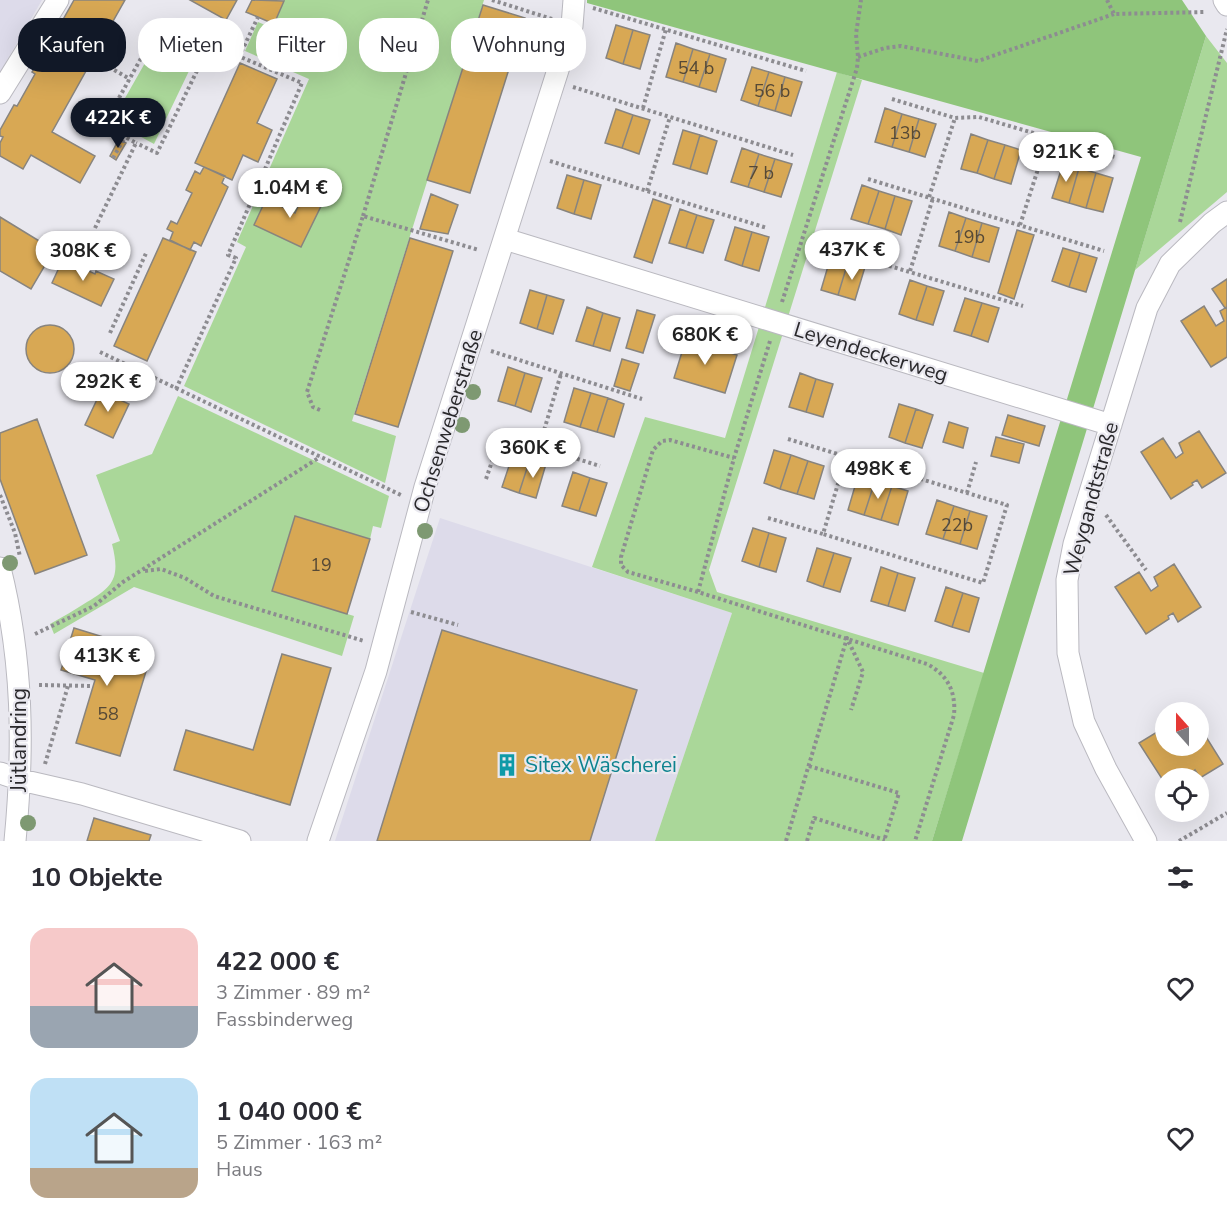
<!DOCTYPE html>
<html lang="de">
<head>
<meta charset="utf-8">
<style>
  body { margin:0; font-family:"Nunito Sans",sans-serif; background:#f7f7f7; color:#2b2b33; height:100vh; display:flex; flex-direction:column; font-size:22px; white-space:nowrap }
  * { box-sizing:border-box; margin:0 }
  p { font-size:20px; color:#7c7c81 }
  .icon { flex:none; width:33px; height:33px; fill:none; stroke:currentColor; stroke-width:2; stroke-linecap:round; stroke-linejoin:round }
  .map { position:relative; height:841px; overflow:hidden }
  .details { display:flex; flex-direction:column; background:#fff; flex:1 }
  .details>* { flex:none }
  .guide { position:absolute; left:18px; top:18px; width:600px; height:54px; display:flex; gap:12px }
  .needle { width:39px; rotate:339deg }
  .buttons { position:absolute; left:1155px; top:702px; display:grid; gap:12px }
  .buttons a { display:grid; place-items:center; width:54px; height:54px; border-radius:50%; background:#fff; box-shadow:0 6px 24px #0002; font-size:30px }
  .price { position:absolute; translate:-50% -51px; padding:0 14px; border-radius:21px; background:#fff; color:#222; font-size:20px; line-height:39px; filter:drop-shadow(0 2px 3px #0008) }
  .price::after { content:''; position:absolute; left:50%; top:36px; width:18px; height:14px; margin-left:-9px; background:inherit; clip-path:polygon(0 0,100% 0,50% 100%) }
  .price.current { background:#111827; color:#fff }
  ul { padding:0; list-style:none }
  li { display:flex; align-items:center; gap:18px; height:150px; padding:0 30px }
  li span { display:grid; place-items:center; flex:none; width:168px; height:120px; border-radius:18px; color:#555 }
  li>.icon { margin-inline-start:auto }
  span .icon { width:72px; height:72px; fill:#fffc; stroke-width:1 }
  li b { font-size:26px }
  h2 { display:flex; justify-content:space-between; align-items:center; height:72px; padding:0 30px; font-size:26px }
  .tag { padding:0 21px; border-radius:24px; background:#fff; box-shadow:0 6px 24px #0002; font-size:21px; line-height:54px }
  .tag.current { background:#111827; color:#fff }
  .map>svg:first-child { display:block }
</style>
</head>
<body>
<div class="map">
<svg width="1227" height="841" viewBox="0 0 1227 841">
  <rect width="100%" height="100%" fill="#e9e8ef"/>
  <path fill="#dddbea" d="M0,0H42L0,72Z
    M440,518L732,613L655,841H335Z"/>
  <path fill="#aad799" d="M283,0H484L352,421L396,436L385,483L184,386L246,247L237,242L309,79L245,51L258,22L270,27L284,1Z
    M162,33L200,48L154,144L112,121Z
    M1206,36L1227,63V192L1135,270Z
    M837,72L862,80L709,570L717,592L984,673L932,841H655L732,613L592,567L645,417L725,438Z
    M178,396L389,496L381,528L373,526L370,539L295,516L272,591L354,616L342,656L134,587L54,634L50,624C62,617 75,610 87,602C115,586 120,576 112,544L120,541L96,475L152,454Z"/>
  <path fill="#8fc57b" d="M587,0H1182L1206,36L962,841H932L1141,157L587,3Z"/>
  <path fill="#d8a854" stroke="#88847e" stroke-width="1.5" d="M74,0H125L99,46L60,25Z
    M190,0H237L226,20Z
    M252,0L284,1L274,24L246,12Z
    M483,5L525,18L470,193L427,180Z
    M616,25L633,30L623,64L606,58Z
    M633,30L650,35L640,69L623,64Z
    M51,40L91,62L52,132L95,156L80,183L31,155L23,169L0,156V143L3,137L0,136V130L14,105L17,106L35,74L32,72Z
    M676,43L693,49L683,82L666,77Z
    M693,49L710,54L699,87L683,82Z
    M710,54L726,59L716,92L699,87Z
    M240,63L277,79L257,123L272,130L258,162L243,155L232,180L195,163Z
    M752,67L769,72L758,106L741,100Z
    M769,72L785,77L775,111L758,106Z
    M785,77L802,82L791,116L775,111Z
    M885,108L902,114L892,147L875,142Z
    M616,109L633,115L622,148L605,143Z
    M902,114L919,119L909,152L892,147Z
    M633,115L650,120L639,154L622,148Z
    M919,119L936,124L925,157L909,152Z
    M683,130L700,135L690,169L673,164Z
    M971,134L988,140L977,173L961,169Z
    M700,135L717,141L707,174L690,169Z
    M119,139L126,143L116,160L110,156Z
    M988,140L1005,145L994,179L977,173Z
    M1005,145L1021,150L1011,184L994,179Z
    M742,148L759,154L748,187L731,182Z
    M759,154L775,159L764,192L748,187Z
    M775,159L792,164L781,197L764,192Z
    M1063,164L1079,168L1069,203L1052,198Z
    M204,167L225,176L222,183L228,187L201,246L194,242L190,250L170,240L173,232L167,229L171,221L177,224L192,193L186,190L195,171L200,174Z
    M1079,168L1096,173L1086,208L1069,203Z
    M1096,173L1113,178L1103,212L1086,208Z
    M567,175L584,180L574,214L557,208Z
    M584,180L601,185L591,219L574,214Z
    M862,185L879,191L868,224L851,219Z
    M305,191L324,200L301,247L254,225L266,199L295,213Z
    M879,191L895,196L885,229L868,224Z
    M431,194L458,205L448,234L420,229Z
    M895,196L912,201L901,235L885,229Z
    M653,199L671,205L652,263L634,257Z
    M680,209L697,215L686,248L669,243Z
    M949,212L966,218L955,251L939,246Z
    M697,215L714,220L703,253L686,248Z
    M0,217L54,250L31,289L0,271Z
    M966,218L982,223L972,257L955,251Z
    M982,223L999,228L989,262L972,257Z
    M735,227L752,232L742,266L725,260Z
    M1017,230L1034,235L1014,299L998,293Z
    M752,232L769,237L759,271L742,266Z
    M163,238L196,252L147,361L114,346Z
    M410,238L453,251L398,427L355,414Z
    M1063,248L1080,253L1069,287L1052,281Z
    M1080,253L1097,258L1086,292L1069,287Z
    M831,256L848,262L838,295L821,290Z
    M63,259L95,274L96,271L114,279L101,306L52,283Z
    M848,262L865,267L855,300L838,295Z
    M1227,279V307L1225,308L1212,289Z
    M910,280L927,286L916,320L899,314Z
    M927,286L944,291L933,325L916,320Z
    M530,290L547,295L537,329L520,323Z
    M547,295L564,300L553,334L537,329Z
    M965,298L982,303L971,336L954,331Z
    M982,303L999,308L988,342L971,336Z
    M1204,306L1216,326L1224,321L1220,311L1227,307V357L1211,367L1181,321Z
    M587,307L603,313L593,346L576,341Z
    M637,310L655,315L643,353L626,348Z
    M603,313L620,318L610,351L593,346Z
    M26 349a24 24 0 1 1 48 0a24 24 0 1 1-48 0Z
    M686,339L722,348L721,350L737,355L725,393L674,378Z
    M622,359L639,364L630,391L614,386Z
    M508,367L525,373L515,406L498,401Z
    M525,373L542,378L531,412L515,406Z
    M800,373L816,379L806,412L789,407Z
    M816,379L833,384L823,417L806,412Z
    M574,388L591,393L580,427L564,422Z
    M112,389L123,394L120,400L129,404L113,438L85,425L101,391L110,395Z
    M591,393L608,398L597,432L580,427Z
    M608,398L624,404L614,437L597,432Z
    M899,404L916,409L905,443L889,437Z
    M916,409L933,415L922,448L905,443Z
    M1008,415L1045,426L1039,446L1002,435Z
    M37,419L87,555L35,574L0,479V433Z
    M949,422L968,428L963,448L943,442Z
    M1199,431L1226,473L1202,488L1197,480L1192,483L1193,485L1171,499L1141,452L1163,438L1176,458L1183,453L1179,443Z
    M996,437L1024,444L1019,463L991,456Z
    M774,450L791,455L780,489L764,483Z
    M513,454L530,459L519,493L502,487Z
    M791,455L808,461L797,494L780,489Z
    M530,459L546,464L536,498L519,493Z
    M808,461L824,466L814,499L797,494Z
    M573,472L590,478L579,511L562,506Z
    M858,476L875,481L864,515L848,510Z
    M590,478L607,483L596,516L579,511Z
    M875,481L892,486L881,520L864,515Z
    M892,486L908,491L898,525L881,520Z
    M937,500L954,506L943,539L926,534Z
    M954,506L970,511L960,544L943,539Z
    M970,511L987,516L977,549L960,544Z
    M295,516L370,539L347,614L272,591Z
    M753,528L769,533L759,567L742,561Z
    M769,533L786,538L776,572L759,567Z
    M817,548L834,553L823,587L807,581Z
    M834,553L851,558L840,592L823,587Z
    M1174,564L1201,607L1178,622L1173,613L1168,616L1169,619L1146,634L1115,587L1139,572L1151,591L1158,586L1154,577Z
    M881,567L898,573L888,606L871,601Z
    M898,573L915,578L905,611L888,606Z
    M946,587L963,593L952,627L935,621Z
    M963,593L979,598L969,632L952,627Z
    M74,628L152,652L120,756L76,743L95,680L61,670Z
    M442,630L637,690L590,841H377Z
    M282,654L331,668L290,805L174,770L186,730L253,750Z
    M1198,724L1223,764L1200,778L1195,770L1186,778H1166V785L1139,743L1162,729L1166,735V746H1172L1174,747L1177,746H1198Z
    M94,818L151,835L149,841H87Z"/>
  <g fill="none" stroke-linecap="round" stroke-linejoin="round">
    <g stroke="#bab9c0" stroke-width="23">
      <path id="minor" d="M1224,0L1227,5
        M0,93L58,0
        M505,239L1111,425
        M0,568C23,660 24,747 15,841
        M0,773L21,780L82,794L240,841
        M318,841L376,671L425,487L572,26L574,0
        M1146,841L1106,769L1084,722L1068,653L1067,580L1074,544L1147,308L1170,264L1212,223L1227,212"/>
    </g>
    <path stroke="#8d8c91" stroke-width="4" stroke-dasharray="3 3" stroke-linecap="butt" d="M492,0L552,19
      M1107,0L1114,14L1206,12
      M593,8L806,71
      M57,37L130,79
      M239,57L258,17
      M858,57L885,48L901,46L978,61L1114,14
      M573,87L793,155
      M892,99L955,118L979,117L1115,157
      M643,108L666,29
      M113,158L125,137
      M550,161L767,228
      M868,179L1104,251
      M647,191L670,117
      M929,197L955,118
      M363,216L428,0
      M1180,222L1227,29
      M1020,225L1048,138
      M95,228L136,143L104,125L160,24L210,44L157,153L136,143
      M843,252L1023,306
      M910,271L933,198
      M782,302L857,68L858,57L856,34L861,0
      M110,333L147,251
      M770,341L734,458L698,592L927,664C948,675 956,692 954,715L915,841
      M491,351L642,399
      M100,352L403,496
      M176,389L236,258L228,255L302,83L210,44
      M320,410L313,407L307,392L363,216L479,250
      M788,439L1007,505L983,583L823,534
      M539,447L561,374
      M486,479L501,435L600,466
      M967,493L976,462
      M0,495L15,533L20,557
      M1106,515L1146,570
      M768,518L823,534L846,457
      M145,571L161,569L185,578L214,596L364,641
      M698,592L628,572L621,565V557L653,450L662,441L670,440L734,458
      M411,612L458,625
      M35,634L94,606L123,582L320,457
      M39,685L93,686
      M45,764L68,686
      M809,766L899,793L884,841
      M786,841L847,638L863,672L851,710
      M807,841L814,818L885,840
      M1179,841L1227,813"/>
    <use href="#minor" stroke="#fff" stroke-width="21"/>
  </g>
  <g fill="#7e9972">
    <circle cx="473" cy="392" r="8"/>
    <circle cx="462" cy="425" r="8"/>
    <circle cx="425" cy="531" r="8"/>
    <circle cx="10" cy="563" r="8"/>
    <circle cx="28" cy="823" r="8"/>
  </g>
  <defs>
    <g id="building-bare" transform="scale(1.8)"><path d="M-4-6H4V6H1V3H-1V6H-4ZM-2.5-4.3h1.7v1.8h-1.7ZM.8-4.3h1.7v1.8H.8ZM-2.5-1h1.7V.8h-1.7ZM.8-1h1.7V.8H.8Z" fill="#0f9aa8" stroke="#e9e8ef" stroke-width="2.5" paint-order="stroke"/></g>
  </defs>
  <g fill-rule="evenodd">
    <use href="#building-bare" x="507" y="765"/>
  </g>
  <g text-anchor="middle" stroke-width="4.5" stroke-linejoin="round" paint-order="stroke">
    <g font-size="18" fill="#564936">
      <text x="696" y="74">54 b</text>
      <text x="772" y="97">56 b</text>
      <text x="905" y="139">13b</text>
      <text x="761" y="179">7 b</text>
      <text x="969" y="243">19b</text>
      <text x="957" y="531">22b</text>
      <text x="321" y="571">19</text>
      <text x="108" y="720">58</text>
    </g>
    <g font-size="21" fill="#2a292c" stroke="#e9e8ef">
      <text transform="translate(871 352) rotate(17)" y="7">Leyendeckerweg</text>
      <text transform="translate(448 421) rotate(-73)" y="7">Ochsenweberstraße</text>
      <text transform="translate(1091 499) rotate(-75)" y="7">Weygandtstraße</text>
      <text transform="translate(19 740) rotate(-90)" y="7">Jütlandring</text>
    </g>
    <g font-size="21" fill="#0d838f" stroke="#e9e8ef" text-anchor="start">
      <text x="525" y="772">Sitex Wäscherei</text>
    </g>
  </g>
</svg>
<div class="buttons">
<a><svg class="needle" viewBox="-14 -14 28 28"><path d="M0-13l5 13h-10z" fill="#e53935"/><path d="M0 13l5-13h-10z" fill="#7c7c81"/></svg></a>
<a><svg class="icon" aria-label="locate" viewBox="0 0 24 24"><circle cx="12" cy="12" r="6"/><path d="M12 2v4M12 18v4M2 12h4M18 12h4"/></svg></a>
</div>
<b class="price current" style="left:118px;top:149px">422K €</b>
<b class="price" style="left:1066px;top:183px">921K €</b>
<b class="price" style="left:290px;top:219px">1.04M €</b>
<b class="price" style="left:852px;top:281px">437K €</b>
<b class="price" style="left:83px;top:282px">308K €</b>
<b class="price" style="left:705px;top:366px">680K €</b>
<b class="price" style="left:108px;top:413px">292K €</b>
<b class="price" style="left:533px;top:479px">360K €</b>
<b class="price" style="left:878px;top:500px">498K €</b>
<b class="price" style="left:107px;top:687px">413K €</b>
<div class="guide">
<a class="tag current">Kaufen</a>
<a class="tag">Mieten</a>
<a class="tag">Filter</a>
<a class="tag">Neu</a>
<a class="tag">Wohnung</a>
</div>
</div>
<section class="details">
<h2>10 Objekte<svg class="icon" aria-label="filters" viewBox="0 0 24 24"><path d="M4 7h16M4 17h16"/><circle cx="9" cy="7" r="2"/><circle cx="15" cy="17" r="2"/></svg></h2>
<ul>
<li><span style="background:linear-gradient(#f6c9c9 65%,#9aa5b1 0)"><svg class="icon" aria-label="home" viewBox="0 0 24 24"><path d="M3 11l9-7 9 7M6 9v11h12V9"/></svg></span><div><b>422 000 €</b><p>3 Zimmer · 89 m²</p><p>Fassbinderweg</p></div><svg class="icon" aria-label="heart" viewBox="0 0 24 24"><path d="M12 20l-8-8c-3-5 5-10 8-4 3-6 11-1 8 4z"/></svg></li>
<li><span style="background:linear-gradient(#bfe0f5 75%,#b9a48a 0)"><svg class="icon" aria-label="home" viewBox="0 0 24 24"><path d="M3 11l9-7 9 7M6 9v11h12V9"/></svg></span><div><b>1 040 000 €</b><p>5 Zimmer · 163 m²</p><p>Haus</p></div><svg class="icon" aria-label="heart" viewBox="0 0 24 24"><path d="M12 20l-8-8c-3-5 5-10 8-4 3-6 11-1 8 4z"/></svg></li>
</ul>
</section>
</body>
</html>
